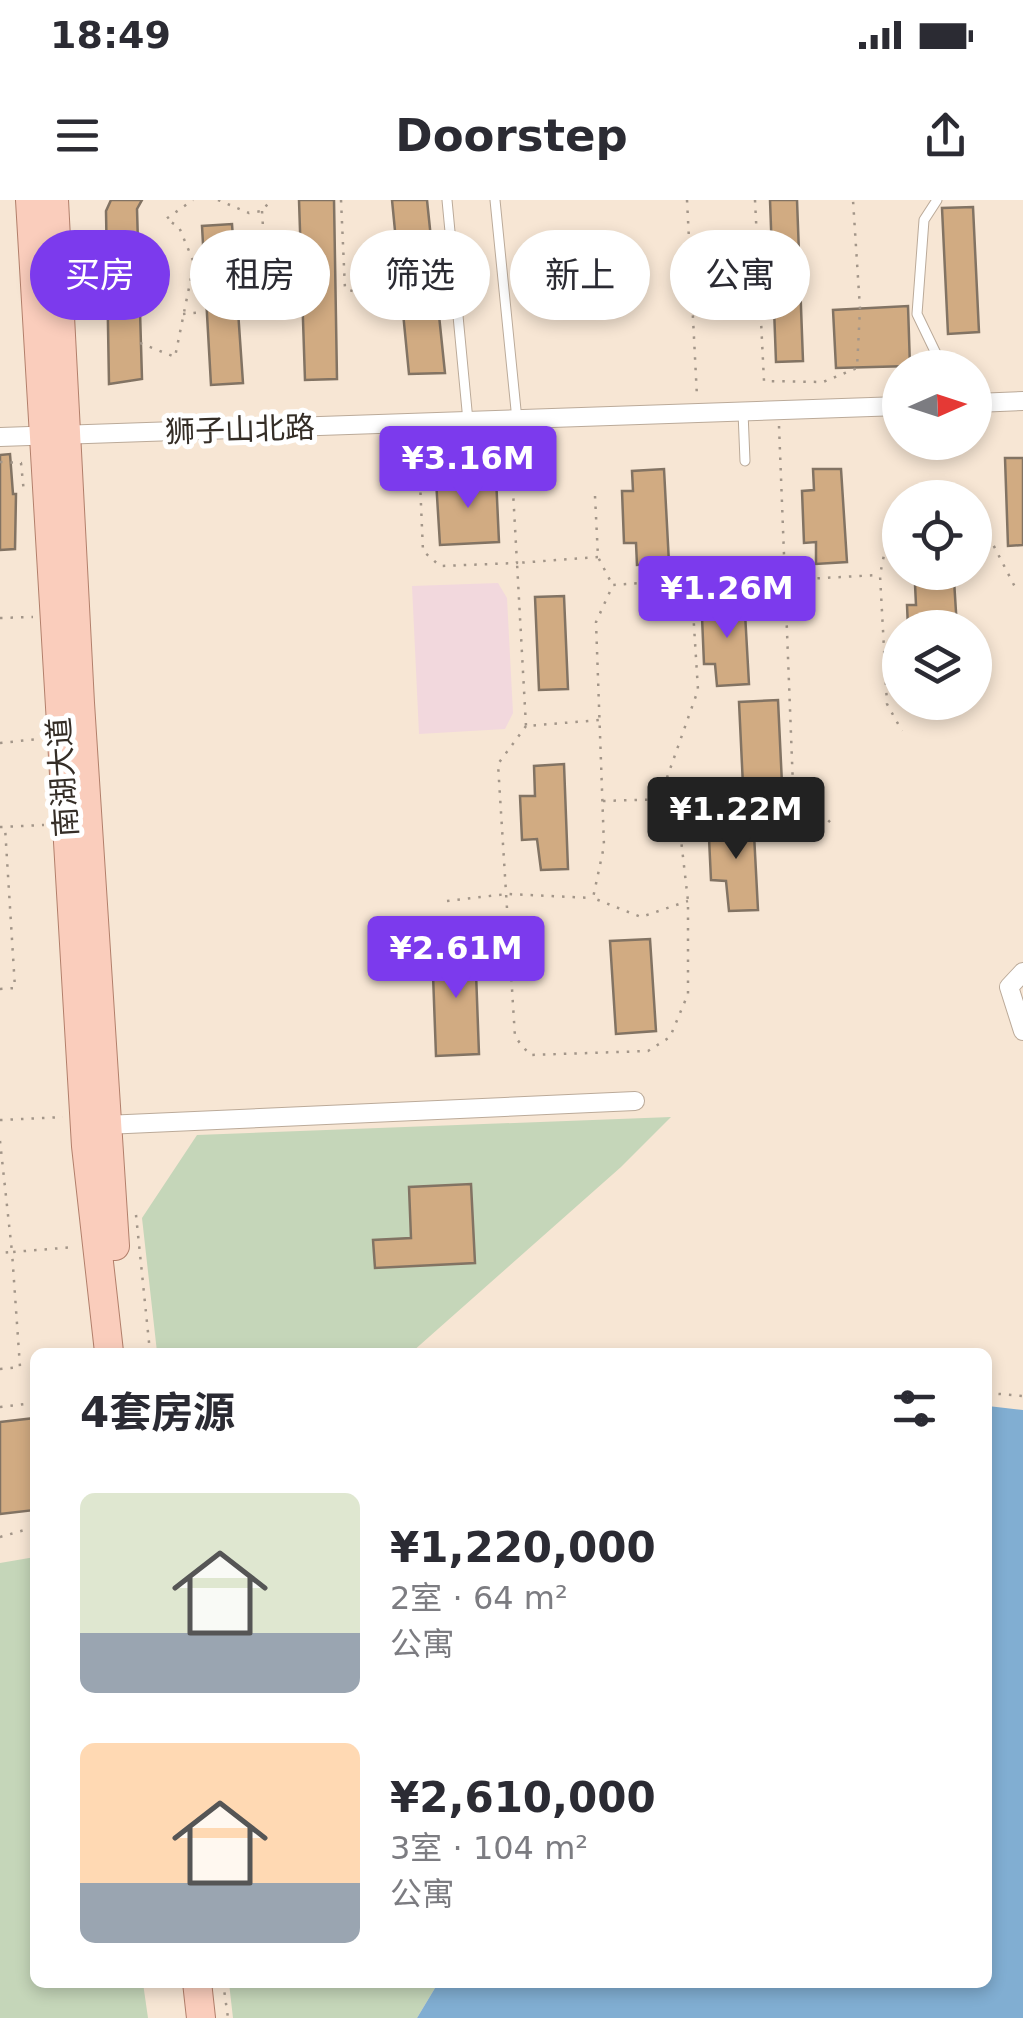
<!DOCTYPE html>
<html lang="zh">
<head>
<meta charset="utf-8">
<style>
  body { margin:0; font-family:"DejaVu Sans","Noto Sans SC",sans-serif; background:#f7f7f7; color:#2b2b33; height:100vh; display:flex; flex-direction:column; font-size:38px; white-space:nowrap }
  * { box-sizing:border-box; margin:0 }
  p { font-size:32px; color:#7c7c81 }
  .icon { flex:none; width:55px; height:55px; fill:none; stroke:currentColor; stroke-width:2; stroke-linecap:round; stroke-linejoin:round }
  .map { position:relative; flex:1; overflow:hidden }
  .sheet { position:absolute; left:30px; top:1148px; width:962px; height:640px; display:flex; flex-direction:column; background:#fff; border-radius:15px; box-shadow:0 5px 15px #0003 }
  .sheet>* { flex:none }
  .hud { position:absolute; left:30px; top:30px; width:965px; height:90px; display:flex; gap:20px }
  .needle { width:65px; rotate:87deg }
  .buttons { position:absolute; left:882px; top:150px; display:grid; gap:20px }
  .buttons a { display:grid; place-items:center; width:110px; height:110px; border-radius:50%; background:#fff; box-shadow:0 5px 15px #0003; font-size:50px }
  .price { position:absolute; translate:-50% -85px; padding:0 22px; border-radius:10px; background:#7c3aed; color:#fff; font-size:32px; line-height:65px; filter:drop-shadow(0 2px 5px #0008) }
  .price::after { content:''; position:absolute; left:50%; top:60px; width:30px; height:22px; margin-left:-15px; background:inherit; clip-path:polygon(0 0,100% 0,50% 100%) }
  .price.on { background:#222; color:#fff }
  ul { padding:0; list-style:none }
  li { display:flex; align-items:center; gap:30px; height:250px; padding:0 50px }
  li span { display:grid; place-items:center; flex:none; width:280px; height:200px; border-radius:15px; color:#555 }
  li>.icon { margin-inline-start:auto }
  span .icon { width:120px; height:120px; fill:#fffc; stroke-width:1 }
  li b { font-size:42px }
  h2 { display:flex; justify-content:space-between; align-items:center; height:120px; padding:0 50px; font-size:42px }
  .tag { padding:0 35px; border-radius:45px; background:#fff; box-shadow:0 5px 15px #0003; font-size:35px; line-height:90px }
  .tag.on { background:#7c3aed; color:#fff }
  .status { display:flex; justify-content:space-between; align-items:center; height:70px; padding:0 50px; background:#fff; direction:ltr }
  .status svg { height:28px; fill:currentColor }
  header { display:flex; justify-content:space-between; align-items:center; height:130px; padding:0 50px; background:#fff; font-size:45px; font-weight:800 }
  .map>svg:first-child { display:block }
</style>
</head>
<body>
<div class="status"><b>18:49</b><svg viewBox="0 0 49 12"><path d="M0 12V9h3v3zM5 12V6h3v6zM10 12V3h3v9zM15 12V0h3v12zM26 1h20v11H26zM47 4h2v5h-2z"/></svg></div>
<header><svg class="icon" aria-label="menu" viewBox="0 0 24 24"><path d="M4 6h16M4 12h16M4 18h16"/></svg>Doorstep<svg class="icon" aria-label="share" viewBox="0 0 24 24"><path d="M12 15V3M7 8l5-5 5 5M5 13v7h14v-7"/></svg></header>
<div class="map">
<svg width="1023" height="1818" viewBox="0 0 1023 1818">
  <rect width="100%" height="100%" fill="#f7e6d4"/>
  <path fill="#f2d8dd" d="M498,383L507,398L513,513L505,529L419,534L412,386Z"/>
  <path fill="#c5d6b9" d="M671,917L621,967L412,1152H157L142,1018L197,935Z
    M35,1357V1782L143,1783L148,1818H0V1363Z
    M229,1783H438L417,1818H233Z"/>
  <path fill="#81aed2" d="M988,1206L1023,1210V1818H417L438,1783L988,1782Z"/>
  <path fill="#d1ab82" stroke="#827363" stroke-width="2.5" d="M111,0H142L137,9L142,179L109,184L106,11Z
    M299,0H334L337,179L305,180Z
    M392,0H427L445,173L409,174Z
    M770,0H797L803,161L776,162Z
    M973,7L979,132L948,134L942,8Z
    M232,24L243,183L211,185L202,26Z
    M908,106L910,166L836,168L833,110Z
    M10,254L13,294H16L15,349L0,350V255Z
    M1005,258H1023V345L1008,346Z
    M664,269L669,363L637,365L636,343H624L622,291H633L632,271Z
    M813,269H841L847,362L816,364V342L804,343L802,291L814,290Z
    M496,277L499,342L440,345L436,280Z
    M954,380L957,428H908L907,405H916L915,384Z
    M744,395L749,484L717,486L715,464H704L702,417L713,416L712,397Z
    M564,396L568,489L539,490L535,397Z
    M778,500L782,584L743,586L739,502Z
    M564,564L568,669L541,670L537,639L522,640L520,596H535L534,566Z
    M753,615L758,710L729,711L726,681L711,680L709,638L725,637L724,616Z
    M650,739L656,831L616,834L610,741Z
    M475,745L479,854L436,856L432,747Z
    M471,984L475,1063L375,1068L373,1040L411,1038L409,987Z
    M35,1218V1310L0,1314V1222Z"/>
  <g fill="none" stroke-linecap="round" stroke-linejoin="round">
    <g stroke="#ba9" stroke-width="11">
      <path id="service" d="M447,0L468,221
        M495,0L517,220
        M937,0L924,20L917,114L943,168
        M743,212L745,261"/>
    </g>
    <g stroke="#ba9" stroke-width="20">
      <path id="minor" d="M975,203L1023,201
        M0,237L900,206
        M1023,772L1009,787L1023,831
        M105,925L635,901"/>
    </g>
    <g stroke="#b27f6b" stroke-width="30">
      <path id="primary" d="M30,0L86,946L109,1152
        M54,0L80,503L115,1046
        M197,1782L201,1818"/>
    </g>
    <path stroke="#a39689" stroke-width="2.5" stroke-dasharray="2.5 8" stroke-linecap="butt" d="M218,0L249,13L262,11L271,0
      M341,0L345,89L396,102
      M687,0L697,197
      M755,0L764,181L823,182L857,168L860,109L853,0
      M262,11L267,92L297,90
      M183,114L203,112
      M140,143L175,157L194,63L179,27L166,19L193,0
      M779,226L793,586L835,627
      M0,262L21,263L24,293
      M420,282L423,351L440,366L517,363L510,237
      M595,296L598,357L612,384
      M975,325H983L1015,387
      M900,334L887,340L880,375L887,504L902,531
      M598,357L517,363L526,526L600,520
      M684,380L701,372L783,367
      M786,380L878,375
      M0,418L33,417
      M526,526L498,564L515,837L530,855L648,851L670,837L688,794V701L679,622L663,589L698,490L693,410L684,380L613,385L596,422L604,646L593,698L641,717L688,701
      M0,543L39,539
      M603,601L800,595
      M0,627L44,625
      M447,701L507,694L591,698
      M0,789L15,788L5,627
      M0,920L63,917
      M0,941L12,1052L0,1053
      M136,1015L150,1152
      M0,1169L20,1167L12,1052L75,1047
      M988,1193L1023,1196
      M0,1207L35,1203
      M0,1337L35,1327
      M223,1782L228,1818"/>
    <use href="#service" stroke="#fff" stroke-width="9"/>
    <use href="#minor" stroke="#fff" stroke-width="18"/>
    <use href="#primary" stroke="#facdbc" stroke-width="28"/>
  </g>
  <g text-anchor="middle" stroke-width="10" stroke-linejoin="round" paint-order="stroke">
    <g font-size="30" fill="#342d26" stroke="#fff">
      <text transform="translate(240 230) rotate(-2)" y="10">狮子山北路</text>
      <text transform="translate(63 577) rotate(-94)" y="10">南湖大道</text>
    </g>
  </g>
</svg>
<div class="buttons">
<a><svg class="needle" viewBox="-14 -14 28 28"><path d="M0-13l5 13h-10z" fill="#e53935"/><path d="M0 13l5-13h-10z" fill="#7c7c81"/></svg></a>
<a><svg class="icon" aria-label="locate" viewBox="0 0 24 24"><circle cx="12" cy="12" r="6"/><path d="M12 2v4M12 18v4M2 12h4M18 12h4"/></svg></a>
<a><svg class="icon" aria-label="layers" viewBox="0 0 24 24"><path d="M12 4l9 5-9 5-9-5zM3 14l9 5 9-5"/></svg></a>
</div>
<b class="price" style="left:468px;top:311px">¥3.16M</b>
<b class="price" style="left:727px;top:441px">¥1.26M</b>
<b class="price on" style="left:736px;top:662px">¥1.22M</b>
<b class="price" style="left:456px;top:801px">¥2.61M</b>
<div class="hud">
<a class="tag on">买房</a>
<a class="tag">租房</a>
<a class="tag">筛选</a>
<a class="tag">新上</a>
<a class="tag">公寓</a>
</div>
<section class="sheet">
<h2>4套房源<svg class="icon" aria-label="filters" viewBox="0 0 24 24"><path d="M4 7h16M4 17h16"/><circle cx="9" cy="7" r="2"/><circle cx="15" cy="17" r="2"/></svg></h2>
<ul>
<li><span style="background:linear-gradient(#dfe7d0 70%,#9aa5b1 0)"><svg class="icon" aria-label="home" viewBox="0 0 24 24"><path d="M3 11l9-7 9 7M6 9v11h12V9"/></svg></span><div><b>¥1,220,000</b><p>2室 · 64 m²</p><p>公寓</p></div></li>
<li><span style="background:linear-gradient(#ffd9b3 70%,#9aa5b1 0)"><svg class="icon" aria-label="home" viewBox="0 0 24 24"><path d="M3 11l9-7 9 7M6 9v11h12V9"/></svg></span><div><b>¥2,610,000</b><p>3室 · 104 m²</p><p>公寓</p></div></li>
</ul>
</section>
</div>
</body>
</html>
